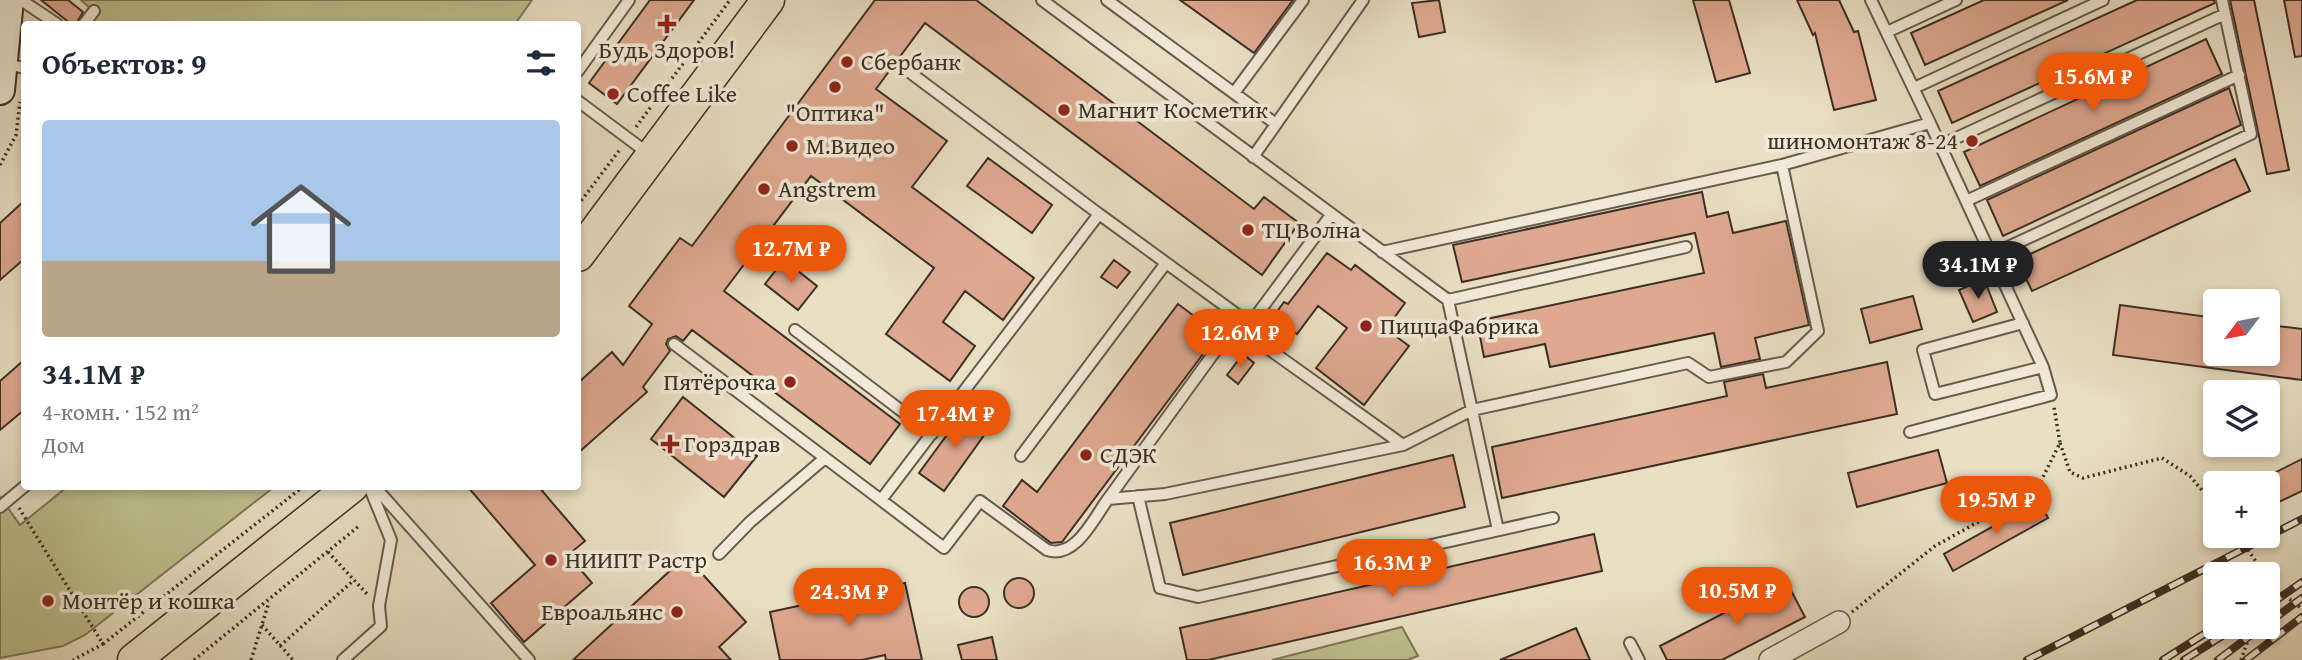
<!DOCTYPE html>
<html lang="ru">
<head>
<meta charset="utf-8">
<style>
  body { margin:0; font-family:"Gentium Book Plus",serif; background:#f6f6f7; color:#1f2937; height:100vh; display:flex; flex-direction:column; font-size:26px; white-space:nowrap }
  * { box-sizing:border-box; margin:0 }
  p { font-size:23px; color:#747a83 }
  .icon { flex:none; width:38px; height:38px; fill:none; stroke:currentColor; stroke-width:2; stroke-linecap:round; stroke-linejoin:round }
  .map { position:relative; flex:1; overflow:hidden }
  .side { position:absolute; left:21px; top:21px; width:560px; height:469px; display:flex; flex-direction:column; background:#fff; border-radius:7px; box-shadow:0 4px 10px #0003 }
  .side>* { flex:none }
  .needle { width:46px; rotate:238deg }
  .fabs { position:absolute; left:2203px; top:289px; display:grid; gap:14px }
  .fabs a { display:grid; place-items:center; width:77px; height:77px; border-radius:7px; background:#fff; box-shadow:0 4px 10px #0003; font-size:35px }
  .price { position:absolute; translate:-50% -60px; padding:0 16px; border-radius:24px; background:#ea580c; color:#fff; font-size:23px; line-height:46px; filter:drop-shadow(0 2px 4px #0008) }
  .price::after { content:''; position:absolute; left:50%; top:42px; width:21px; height:16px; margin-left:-10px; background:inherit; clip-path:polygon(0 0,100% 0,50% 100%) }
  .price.active { background:#222; color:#fff }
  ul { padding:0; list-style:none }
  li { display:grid; align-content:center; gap:14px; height:371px; padding:0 21px }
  li span { display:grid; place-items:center; height:217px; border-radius:7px; color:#555 }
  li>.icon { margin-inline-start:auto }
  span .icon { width:126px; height:126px; fill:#fffc; stroke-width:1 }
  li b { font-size:30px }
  h2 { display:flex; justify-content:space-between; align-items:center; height:84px; padding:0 21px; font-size:30px }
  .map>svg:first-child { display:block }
</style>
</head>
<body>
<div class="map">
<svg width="2302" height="660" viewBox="0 0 2302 660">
  <rect width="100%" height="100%" fill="#e9dfc3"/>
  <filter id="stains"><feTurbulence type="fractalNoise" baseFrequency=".00286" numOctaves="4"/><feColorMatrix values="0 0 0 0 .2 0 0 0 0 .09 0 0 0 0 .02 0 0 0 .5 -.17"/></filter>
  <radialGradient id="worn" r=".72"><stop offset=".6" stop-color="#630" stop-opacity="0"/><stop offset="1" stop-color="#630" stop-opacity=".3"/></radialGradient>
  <path fill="#bec08f" stroke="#7d785a" stroke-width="2" d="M81,0H532L515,24H81L89,7Z
    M67,487H274L85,635L63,646L0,658V497L20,525Z
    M1402,627L1418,656L1407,660H1272Z"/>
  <path fill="#dfa991" stroke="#3c2f24" stroke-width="2" d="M41,0H68L83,12L76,24H71Z
    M650,0H694L617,104L589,83Z
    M875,0H976L1254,209L1264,197L1299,223L1262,275L925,23L876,89L947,141L912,187L1034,278L1003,320L965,291L943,322L975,346L950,381L886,334L934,268L811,176L724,291L900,424L870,464L692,330L683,341L676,336L668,339L666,344L670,351L643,387L647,392L578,453V383L612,352L623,365L652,324L629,306L680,238L692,246Z
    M1180,0H1293L1254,53Z
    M1439,0L1445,32L1419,37L1412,3Z
    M1693,0H1729L1750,73L1716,82Z
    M1797,0H1839L1854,32L1858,31L1876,100L1834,110L1815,33L1813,35Z
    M1984,0H2068L1925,65L1911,33Z
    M2137,0H2214L2215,3L1952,123L1938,91Z
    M2230,0H2254L2289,170L2267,174Z
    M2284,0H2302V56L2295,57Z
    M2206,39L2222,74L1980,186L1964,152Z
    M2229,88L2241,125L2003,236L1987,200Z
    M988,158L1052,205L1032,233L967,186Z
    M2235,159L2250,191L2032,291L2017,260Z
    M1702,192L1707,217L1728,212L1733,233L1786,221L1809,325L1755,338L1760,359L1721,367L1714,333L1550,367L1545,344L1484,357L1477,321L1704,273L1695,233L1462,282L1453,245Z
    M24,201V259L0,280V223Z
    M1327,253L1351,270L1355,265L1405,303L1386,329L1409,346L1364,405L1316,368L1347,328L1318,306L1297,334L1273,317L1284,302L1288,304Z
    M784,260L817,286L798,310L765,284Z
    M1114,260L1130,272L1117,288L1101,277Z
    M1984,279L1997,312L1973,322L1959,290Z
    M1913,296L1922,329L1870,343L1861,309Z
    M1178,304L1218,334L1062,542L1051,543L1003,506L1022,480L1037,492Z
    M2120,305L2216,318V354H2268V325L2302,329V380L2113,355Z
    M1243,354L1254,363L1238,384L1227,375Z
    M24,360V410L0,430V381Z
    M1887,362L1897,414L1502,498L1492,447L1727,396L1724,382L1763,374L1766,388Z
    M683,397L757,456L724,497L651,439Z
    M966,409L990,427L944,491L919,473Z
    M1938,450L1947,483L1857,507L1848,473Z
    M1453,455L1465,507L1183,575L1170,523Z
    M2302,459V491L2268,507V476Z
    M467,486H538L585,541L568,555L592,583L524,642L491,603L535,565Z
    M2038,501L2048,518L1953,571L1944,554Z
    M1594,534L1602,571L1208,660H1187L1180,628Z
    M686,556L746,622L719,647L731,660H573Z
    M1004 593a15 15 0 1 1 30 0a15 15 0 1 1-30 0Z
    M1786,581L1805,617L1722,660H1667L1660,646Z
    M905,583L922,660H886L885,655L862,660H780L770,612Z
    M959 602a15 15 0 1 1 30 0a15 15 0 1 1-30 0Z
    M1576,628L1590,660H1500Z
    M992,637L997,660H962L958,645Z"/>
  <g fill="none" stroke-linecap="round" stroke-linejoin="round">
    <g stroke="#675b4c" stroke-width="14">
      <path id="service" d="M21,0L57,24
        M1042,0L1448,300L1498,530
        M1107,0L1276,124
        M84,24L94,11
        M1887,32L1956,0
        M3,63L24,68
        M578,71L629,0
        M908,71L1099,214
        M1914,88L2103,0
        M1234,93L1303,0
        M578,101L649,154
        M1941,145L2225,14
        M1253,157L1363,0
        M1966,201L2239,75
        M1382,252L1782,165L1930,123L1871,0
        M1991,255L2251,134L2222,0
        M1448,300L1686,247
        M2023,323L1923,350L1935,394L2043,367
        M1235,325L1403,445
        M795,330L932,434
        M674,344L881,500L1099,214L1250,324L1331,215
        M1910,432L2051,395L2043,367L1930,123
        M1021,456L1166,263
        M374,486L529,660
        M1138,496L1160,588L1198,597L1553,518
        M1108,499L1240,317
        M881,500L944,548L980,501L1047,550C1075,560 1094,518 1108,499L1165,494L1403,445L1472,410L1688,363L1709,377L1786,362L1818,331L1782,165
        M0,507L25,486
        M719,554L750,522L825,458
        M1630,643L1639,660
        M343,660L381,626L379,606L391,540L369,486"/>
    </g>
    <g stroke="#675b4c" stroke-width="24">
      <path id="minor" d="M1770,660L1839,622"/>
    </g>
    <g stroke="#3c2f24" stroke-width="32">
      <path id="secondary" d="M0,90L9,0"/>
    </g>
    <g stroke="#3c2f24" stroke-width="35">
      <path id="primary" d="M578,255L768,0
        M134,660L352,486"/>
    </g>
    <path stroke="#3c2f24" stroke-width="3.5" stroke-dasharray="2 3.5" stroke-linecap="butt" d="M636,127L730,0
      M0,165L16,135L20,102
      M578,205L621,148
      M2060,443L2070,472L2083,478L2162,458L2190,476L2216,507
      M19,508L103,644L73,660
      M2239,536L2264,574
      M328,552L367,594
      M2268,582L2302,609
      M1852,612L1935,546L2037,489L2060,443L2054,407
      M262,625L293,660
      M103,644L304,486
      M280,646L354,580
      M194,660L359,526
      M251,660L269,602
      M2241,660L2253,626"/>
    <use href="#service" stroke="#f1ead8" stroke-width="10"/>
    <use href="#minor" stroke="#f1ead8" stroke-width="21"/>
    <use href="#secondary" stroke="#f1ead8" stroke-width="28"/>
    <use href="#primary" stroke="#e9dfc3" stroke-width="32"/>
    <g stroke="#3c2f24" stroke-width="8">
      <path id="rail" d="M2268,606L2302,582
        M2268,623L2302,598
        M2027,660L2302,519
        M2163,660L2217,626
        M2184,660L2238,626
        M2218,660L2263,626
        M2246,660L2302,617"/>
    </g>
    <use href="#rail" stroke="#f1ead8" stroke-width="5" stroke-dasharray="16" stroke-linecap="butt"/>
  </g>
  <g fill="#8f2418" stroke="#f1ead8" stroke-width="2.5">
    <path d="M663.5 13.5h7v7h7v7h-7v7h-7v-7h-7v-7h7z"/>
    <circle cx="847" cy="62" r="7"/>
    <circle cx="835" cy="87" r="7"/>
    <circle cx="613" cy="94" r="7"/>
    <circle cx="1064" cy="110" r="7"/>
    <circle cx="1972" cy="141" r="7"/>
    <circle cx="792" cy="146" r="7"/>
    <circle cx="764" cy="189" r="7"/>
    <circle cx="1248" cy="230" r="7"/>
    <circle cx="1366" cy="326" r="7"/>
    <circle cx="790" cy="382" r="7"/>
    <path d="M666.5 433.5h7v7h7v7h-7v7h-7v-7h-7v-7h7z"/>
    <circle cx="1086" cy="455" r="7"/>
    <circle cx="551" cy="560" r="7"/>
    <circle cx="48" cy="601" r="7"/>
    <circle cx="677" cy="612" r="7"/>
  </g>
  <g text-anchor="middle" stroke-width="7" stroke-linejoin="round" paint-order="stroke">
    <g font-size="24" fill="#3c2f24" stroke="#f1ead8" text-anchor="start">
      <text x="667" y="58" text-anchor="middle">Будь Здоров!</text>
      <text x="861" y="70">Сбербанк</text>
      <text x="627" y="102">Coffee Like</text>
      <text x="1078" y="118">Магнит Косметик</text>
      <text x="835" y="121" text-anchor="middle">"Оптика"</text>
      <text x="1958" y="149" text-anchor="end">шиномонтаж 8-24</text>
      <text x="806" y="154">М.Видео</text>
      <text x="778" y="197">Angstrem</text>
      <text x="1262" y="238">ТЦ Волна</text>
      <text x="1380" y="334">ПиццаФабрика</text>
      <text x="776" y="390" text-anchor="end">Пятёрочка</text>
      <text x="684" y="452">Горздрав</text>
      <text x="1100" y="463">СДЭК</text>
      <text x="565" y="568">НИИПТ Растр</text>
      <text x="62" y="609">Монтёр и кошка</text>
      <text x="663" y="620" text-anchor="end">Евроальянс</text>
    </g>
  </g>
  <rect width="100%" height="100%" filter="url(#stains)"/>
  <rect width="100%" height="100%" fill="url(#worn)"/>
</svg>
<div class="fabs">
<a><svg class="needle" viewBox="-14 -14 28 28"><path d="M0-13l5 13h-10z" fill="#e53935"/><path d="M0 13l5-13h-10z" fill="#747a83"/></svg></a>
<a><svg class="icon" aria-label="layers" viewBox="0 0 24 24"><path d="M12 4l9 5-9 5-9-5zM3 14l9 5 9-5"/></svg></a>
<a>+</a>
<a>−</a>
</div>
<b class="price" style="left:2093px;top:113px">15.6M ₽</b>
<b class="price" style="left:791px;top:285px">12.7M ₽</b>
<b class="price active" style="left:1978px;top:301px">34.1M ₽</b>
<b class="price" style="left:1240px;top:369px">12.6M ₽</b>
<b class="price" style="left:955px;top:450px">17.4M ₽</b>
<b class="price" style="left:1996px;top:536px">19.5M ₽</b>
<b class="price" style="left:1392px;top:599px">16.3M ₽</b>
<b class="price" style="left:1737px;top:627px">10.5M ₽</b>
<b class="price" style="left:849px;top:628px">24.3M ₽</b>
<section class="side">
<h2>Объектов: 9<svg class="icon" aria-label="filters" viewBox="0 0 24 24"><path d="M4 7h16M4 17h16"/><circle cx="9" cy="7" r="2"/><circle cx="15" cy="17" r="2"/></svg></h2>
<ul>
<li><span style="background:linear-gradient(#a9c7e8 65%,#b9a48a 0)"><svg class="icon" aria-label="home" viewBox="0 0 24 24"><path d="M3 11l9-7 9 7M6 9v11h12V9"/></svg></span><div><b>34.1M ₽</b><p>4-комн. · 152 m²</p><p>Дом</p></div></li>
</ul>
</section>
</div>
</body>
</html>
